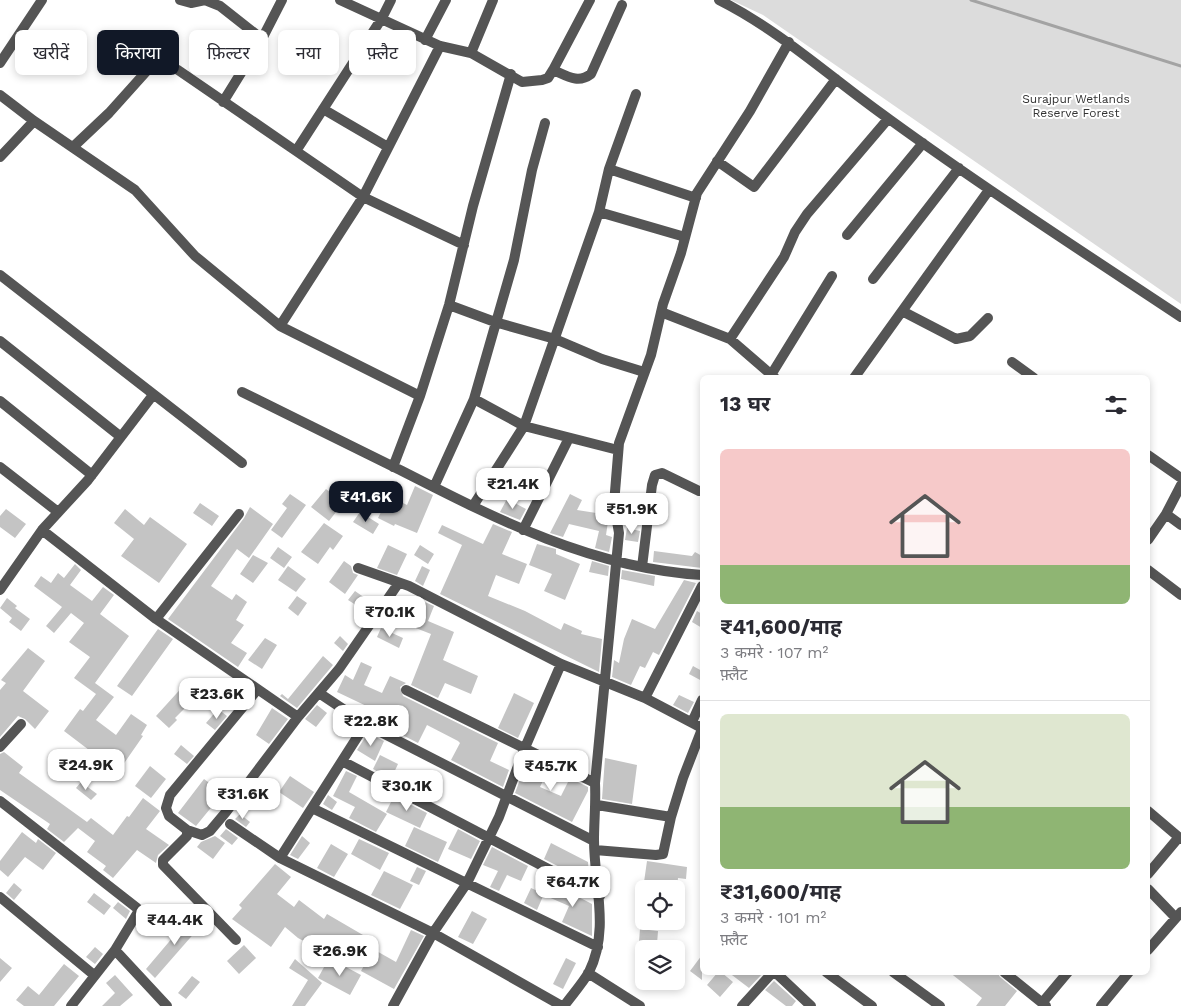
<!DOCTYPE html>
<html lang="hi">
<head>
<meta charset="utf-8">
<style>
  body { margin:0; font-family:"Work Sans","Noto Sans Devanagari",sans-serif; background:#f7f7f7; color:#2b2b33; height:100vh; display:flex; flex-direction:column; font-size:19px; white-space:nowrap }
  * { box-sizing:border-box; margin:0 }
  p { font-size:16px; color:#7c7c81 }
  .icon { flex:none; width:28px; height:28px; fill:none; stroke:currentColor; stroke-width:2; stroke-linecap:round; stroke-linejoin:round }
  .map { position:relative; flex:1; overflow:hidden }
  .drawer { position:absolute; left:700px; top:375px; width:450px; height:600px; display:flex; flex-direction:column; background:#fff; border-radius:8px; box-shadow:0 2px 8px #0003 }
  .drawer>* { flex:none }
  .guide { position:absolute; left:15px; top:30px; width:475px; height:45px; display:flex; gap:10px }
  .tools { position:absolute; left:635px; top:880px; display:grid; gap:10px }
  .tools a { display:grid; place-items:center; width:50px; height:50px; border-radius:8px; background:#fff; box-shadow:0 2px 8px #0003; font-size:25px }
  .price { position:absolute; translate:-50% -42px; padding:0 11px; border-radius:10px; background:#fff; color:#222; font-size:16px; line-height:32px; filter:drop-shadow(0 1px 2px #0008) }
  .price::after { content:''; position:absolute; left:50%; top:30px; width:15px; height:11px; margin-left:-8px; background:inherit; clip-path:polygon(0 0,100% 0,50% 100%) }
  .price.on { background:#111827; color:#fff }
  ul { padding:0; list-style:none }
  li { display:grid; align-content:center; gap:10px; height:265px; padding:0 20px }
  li+li { border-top:1px solid #e1e1e2 }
  li span { display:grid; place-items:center; height:155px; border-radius:8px; color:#555 }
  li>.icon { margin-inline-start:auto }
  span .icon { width:90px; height:90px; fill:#fffc; stroke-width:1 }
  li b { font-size:21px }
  h2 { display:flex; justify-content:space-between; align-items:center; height:60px; padding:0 20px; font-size:21px }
  .tag { padding:0 18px; border-radius:8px; background:#fff; box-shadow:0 2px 8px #0003; font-size:18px; line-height:45px }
  .tag.on { background:#111827; color:#fff }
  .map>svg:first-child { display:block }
</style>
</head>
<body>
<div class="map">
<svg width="1181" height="1006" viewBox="0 0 1181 1006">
  <rect width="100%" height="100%" fill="#fff"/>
  <path fill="#dcdcdc" d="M731,0H1181V304L763,15Z"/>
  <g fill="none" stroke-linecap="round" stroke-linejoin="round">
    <path stroke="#a3a3a3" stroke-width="3" d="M971,0L1181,66"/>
  </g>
  <path fill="#c4c4c4" d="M415,486L433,495L417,533L395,524L394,526L378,518L389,496L407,505Z
    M326,489L343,503L329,521L311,507Z
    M290,494L306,505L282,538L271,530L287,508L282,504Z
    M570,494L582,500L577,510L609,515L606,535L612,537L609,552L595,548L599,531L569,524L563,537L550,533Z
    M507,499L526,509L520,520L500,512Z
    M200,503L219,516L212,526L193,513Z
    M250,507L273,524L249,558L237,549L211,586L232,600L236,594L247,602L236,620L244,625L231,643L247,653L238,667L168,619L244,518Z
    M6,509L26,524L15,538L0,527V516Z
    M125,509L144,525L150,517L187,544L159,583L121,556L134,539L114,523Z
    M360,512L379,524L373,534L353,522Z
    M324,523L343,536L333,550L330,547L318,564L301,552Z
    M493,524L512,532L502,554L527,564L519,584L496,575L488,596L525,611L561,630L564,623L582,631L581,634L602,639L599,672L440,594L462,545L438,533L442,525L483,544Z
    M627,528L640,531L638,542L625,540Z
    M537,544L556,549V554L580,564L565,600L544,591L552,574L529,565Z
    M388,545L407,554L397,575L377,568Z
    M420,545L434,554L428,564L414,555Z
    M278,547L292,557L284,568L270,558Z
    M654,551L692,556L695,552L702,556V568L653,562Z
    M253,555L268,563L253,583L240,574Z
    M344,561L351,566L353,573L358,575L345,594L329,582Z
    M592,561L609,566L608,576L589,572Z
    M75,564L81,570L70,585L92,601L103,587L114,595L100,614L129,636L95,683L114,697L96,720L116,735L131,714L147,725L141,735L143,736L118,772L64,731L80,709L83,711L96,694L74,678L90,657L69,642L84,623L71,613L54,633L46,626L62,607L34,586L41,576L51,583L58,573L64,578Z
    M288,566L306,579L296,592L278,580Z
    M422,566L430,570L423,586L415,581Z
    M622,570L655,576L654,586L621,579Z
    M684,580L696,583L659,655L653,652L645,668L640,666L631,685L612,677L614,660L619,663L624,639L632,619L655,629Z
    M355,591L365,598L359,607L348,600Z
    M297,596L307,603L298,616L288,608Z
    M7,598L17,606L15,608L30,619L21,631L9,622L12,618L0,608Z
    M418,599L434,606L428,621L454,632L443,660L478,676L471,694L445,683L438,698L411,685L431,634L408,625Z
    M697,611L702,614V628L692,622Z
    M381,628L403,638L399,648L377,637Z
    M158,629L173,639L132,696L117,686Z
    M340,636L348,644L343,651L334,643Z
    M265,638L277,645L262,669L248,660Z
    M28,648L45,661L23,691L49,711L35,729L25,719L18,716L0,737V690L6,683L1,680Z
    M323,656L333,665L297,708L280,696L282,694L288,699Z
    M361,662L372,667L364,685L382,693L390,676L406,683L400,687L403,696L498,743L490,761L509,770L503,787L451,760L460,743L458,741L427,725L418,743L373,720L377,711L337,692L345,675L353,680Z
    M693,666L702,671V681L689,674Z
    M186,683L198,695L175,718L177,720L169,728L156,716Z
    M514,693L534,703L518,738L498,728Z
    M679,695L694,702L688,713L673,705Z
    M317,705L327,713L316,727L305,719Z
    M272,708L288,719L269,744L256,735Z
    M218,709L227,716L215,730L206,723Z
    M368,733L384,741L375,761L357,750Z
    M181,745L194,756L187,764L174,754Z
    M4,752L23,767L19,773L87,822L91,818L113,835L127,816L129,817L143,798L160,811L146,829L169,845L158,855L156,863L137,850L113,878L103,870L106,866L87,852L95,841L78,828L64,842L47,829L50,824L0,790V754Z
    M380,755L398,764L391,779L373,769Z
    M528,758L549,768L540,787L561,796L570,778L588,787V791L572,822L515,793Z
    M605,758L637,765L632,804L602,799Z
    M150,766L166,779L151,798L135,786Z
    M346,771L357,776L349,792L387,814L376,832L349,818L355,807L333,796Z
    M290,776L314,792L303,808L279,792Z
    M204,779L223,793L196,826L178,813Z
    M81,782L97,794L91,800L76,788Z
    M328,795L337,802L332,810L323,804Z
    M394,796L427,813L420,828L386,812Z
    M240,814L250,822L246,827L235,819Z
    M414,827L447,842L438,862L405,846Z
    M226,829L238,838L232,845L220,836Z
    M458,829L480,841L471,859L448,849Z
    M22,832L36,843L38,839L56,853L43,870L25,857L8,877L0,870V861Z
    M215,836L225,843L213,859L197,847L201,842Z
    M302,836L310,843L298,859L290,855Z
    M359,839L389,853L380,870L351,854Z
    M551,843L588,862L589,876L579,871L577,876L544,859Z
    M331,844L348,854L334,877L317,868Z
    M492,847L528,866L521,881L507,875L499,891L490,887L498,871L483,865Z
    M647,861L687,867L686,879L678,878L677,889H665L666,885L644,882Z
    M275,864L291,877L277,894L294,907L299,900L324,919L327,914L375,942L368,955L341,940L332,956L298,938L285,927L271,947L232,919L242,908L239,905Z
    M417,867L426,871L419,885L410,881Z
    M384,871L413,885L400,909L371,895Z
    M554,880L571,888L569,892L592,904V936L562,922L569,906L546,896Z
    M14,883L22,890L14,900L6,893Z
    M531,888L544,894L537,910L524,903Z
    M94,893L111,906L104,915L87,902Z
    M118,902L130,911L126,919L113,908Z
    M472,911L487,919L473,944L458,937Z
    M199,912L210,923L209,925L204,922L155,978L146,969L179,930L182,933Z
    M640,929L658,931L657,944L639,942Z
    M411,930L424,936L394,989L361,971L373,949L396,962Z
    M244,945L256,958L239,974L227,961Z
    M95,947L103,954L95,964L86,957Z
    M702,955V980L690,971Z
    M0,958L12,968L0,982Z
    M329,958L361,975L350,995L318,978Z
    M566,958L576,963L563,989L553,984Z
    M295,959L322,983L305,1006H292L308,980L289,968Z
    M64,964L79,976L54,1006H24L16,1000L28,986L39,995Z
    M718,972H721L733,982L720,997L707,985Z
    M728,972H762L763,973L749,988Z
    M949,972H997L1000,977L1017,991L1005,1006H976L982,998Z
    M115,975L133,995L120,1006H102L115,993L106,983Z
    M192,976L200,982L186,999L178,993Z
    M774,981L796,1001L792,1006H786L765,990Z"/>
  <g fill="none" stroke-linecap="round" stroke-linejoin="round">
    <path stroke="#555" stroke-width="10" d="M180,0L191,3L205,0
      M205,0L220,6L262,39
      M340,0L440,46L471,53L522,82L542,80L548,78L553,70L590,0
      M391,0L382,18L296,151L363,197L464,245
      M719,0C781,31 832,79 889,119C984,188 1083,252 1181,317
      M425,40L446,0
      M471,53L493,0
      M0,63L42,0
      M553,70C567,76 578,84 591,74L622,5
      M0,95L34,121L135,190L195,256L280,326L363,197L440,46
      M223,102L262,39L282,0
      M323,109L388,147
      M545,123L532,170L514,260L474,399L524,426L599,212L609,169L636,94
      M73,147L109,113L153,64L160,62L178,70L296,151
      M0,157L34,121
      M717,161L754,187L836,79
      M609,169L696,198
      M599,212L685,237
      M847,235L923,143
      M0,275L242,463
      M873,279L959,168
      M449,305L495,322L555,339L602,359L644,372
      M902,311L956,339L970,336L988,318
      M661,312L730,339L775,378
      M280,326L420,396
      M730,339L784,257L795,232L807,214L888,119
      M0,341L121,437
      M1012,362L1034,378
      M771,375L832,276
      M854,378L989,190
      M242,392C294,418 346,443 398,469C496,519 591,568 702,575
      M0,401L92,475
      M1148,455L1181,478
      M0,467L58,512
      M393,467L420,396L449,305L473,206L511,74
      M434,487L474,399
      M473,506L524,426L618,450
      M1166,514L1181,525
      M42,530L156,619L298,717
      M523,530L569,438
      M1148,540L1166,514L1181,485
      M642,567L652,485L655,475L662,473L699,491
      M358,568L409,586L561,664L645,698L702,728
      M1148,570L1181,595
      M0,590L42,530L88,480L153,395
      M156,619L239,514
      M406,690L595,783
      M319,693L367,725
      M645,698L702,586
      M692,722L702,700
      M0,747L21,724
      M342,761L600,896
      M0,801L137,908L138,912L115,950L71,1006
      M597,805L671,817
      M312,808L598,947
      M1148,811L1181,839
      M230,824L280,858L363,728L367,725L594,841
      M187,830L202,835L210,831L226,812L298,717L339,669L398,584
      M595,850L656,855L663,854L671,817L683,778L702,729
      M280,858L433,933L562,1006
      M1148,874L1179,837
      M1148,889L1175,917
      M0,897L94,975
      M236,940L163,865V860L187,836V830L169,816L166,808L170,795L257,690
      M115,950L167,1006
      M1148,950L1181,912
      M775,972L811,1006
      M826,972L872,1006
      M893,972L940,1006
      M1004,972L1046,1006
      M588,973L640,1006
      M1042,1003L1068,972
      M393,1006L433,933L467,883L499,817L524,750L561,664
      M564,1006C572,995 582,984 589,972C610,930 594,884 594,840C594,821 596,803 595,783L619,533L614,504L619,443L651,355L663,304L681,253L697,193L750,111L789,42
      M742,1006L773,972
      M1101,1006L1129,972"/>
  </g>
  <g text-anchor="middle" stroke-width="4" stroke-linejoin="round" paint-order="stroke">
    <g font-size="12" fill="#333" stroke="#fff">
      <text x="1076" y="103">Surajpur Wetlands<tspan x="1076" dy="14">Reserve Forest</tspan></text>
    </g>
  </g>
</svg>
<div class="tools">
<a><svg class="icon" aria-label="locate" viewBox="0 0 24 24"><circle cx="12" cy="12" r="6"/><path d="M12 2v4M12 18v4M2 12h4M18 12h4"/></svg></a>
<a><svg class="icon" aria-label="layers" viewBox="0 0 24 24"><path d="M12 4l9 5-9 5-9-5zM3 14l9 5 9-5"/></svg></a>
</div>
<b class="price" style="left:513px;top:510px">₹21.4K</b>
<b class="price on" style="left:366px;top:523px">₹41.6K</b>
<b class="price" style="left:632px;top:535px">₹51.9K</b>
<b class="price" style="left:390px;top:638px">₹70.1K</b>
<b class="price" style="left:217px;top:720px">₹23.6K</b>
<b class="price" style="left:371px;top:747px">₹22.8K</b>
<b class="price" style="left:86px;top:791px">₹24.9K</b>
<b class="price" style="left:551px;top:792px">₹45.7K</b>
<b class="price" style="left:407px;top:812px">₹30.1K</b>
<b class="price" style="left:243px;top:820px">₹31.6K</b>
<b class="price" style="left:573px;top:908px">₹64.7K</b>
<b class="price" style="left:175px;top:946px">₹44.4K</b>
<b class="price" style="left:340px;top:977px">₹26.9K</b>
<div class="guide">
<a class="tag">खरीदें</a>
<a class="tag on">किराया</a>
<a class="tag">फ़िल्टर</a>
<a class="tag">नया</a>
<a class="tag">फ़्लैट</a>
</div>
<section class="drawer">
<h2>13 घर<svg class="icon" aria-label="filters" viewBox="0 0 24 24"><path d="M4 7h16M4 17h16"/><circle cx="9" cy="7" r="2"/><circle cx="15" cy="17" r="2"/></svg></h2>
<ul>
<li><span style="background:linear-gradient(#f6c9c9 75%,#8fb573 0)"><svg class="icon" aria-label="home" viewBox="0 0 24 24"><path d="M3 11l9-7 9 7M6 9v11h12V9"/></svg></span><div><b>₹41,600/माह</b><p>3 कमरे · 107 m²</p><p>फ़्लैट</p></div></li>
<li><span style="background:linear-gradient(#dfe7d0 60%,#8fb573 0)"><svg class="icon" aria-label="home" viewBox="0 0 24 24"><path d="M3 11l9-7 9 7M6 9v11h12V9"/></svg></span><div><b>₹31,600/माह</b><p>3 कमरे · 101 m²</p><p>फ़्लैट</p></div></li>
</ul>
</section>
</div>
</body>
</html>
